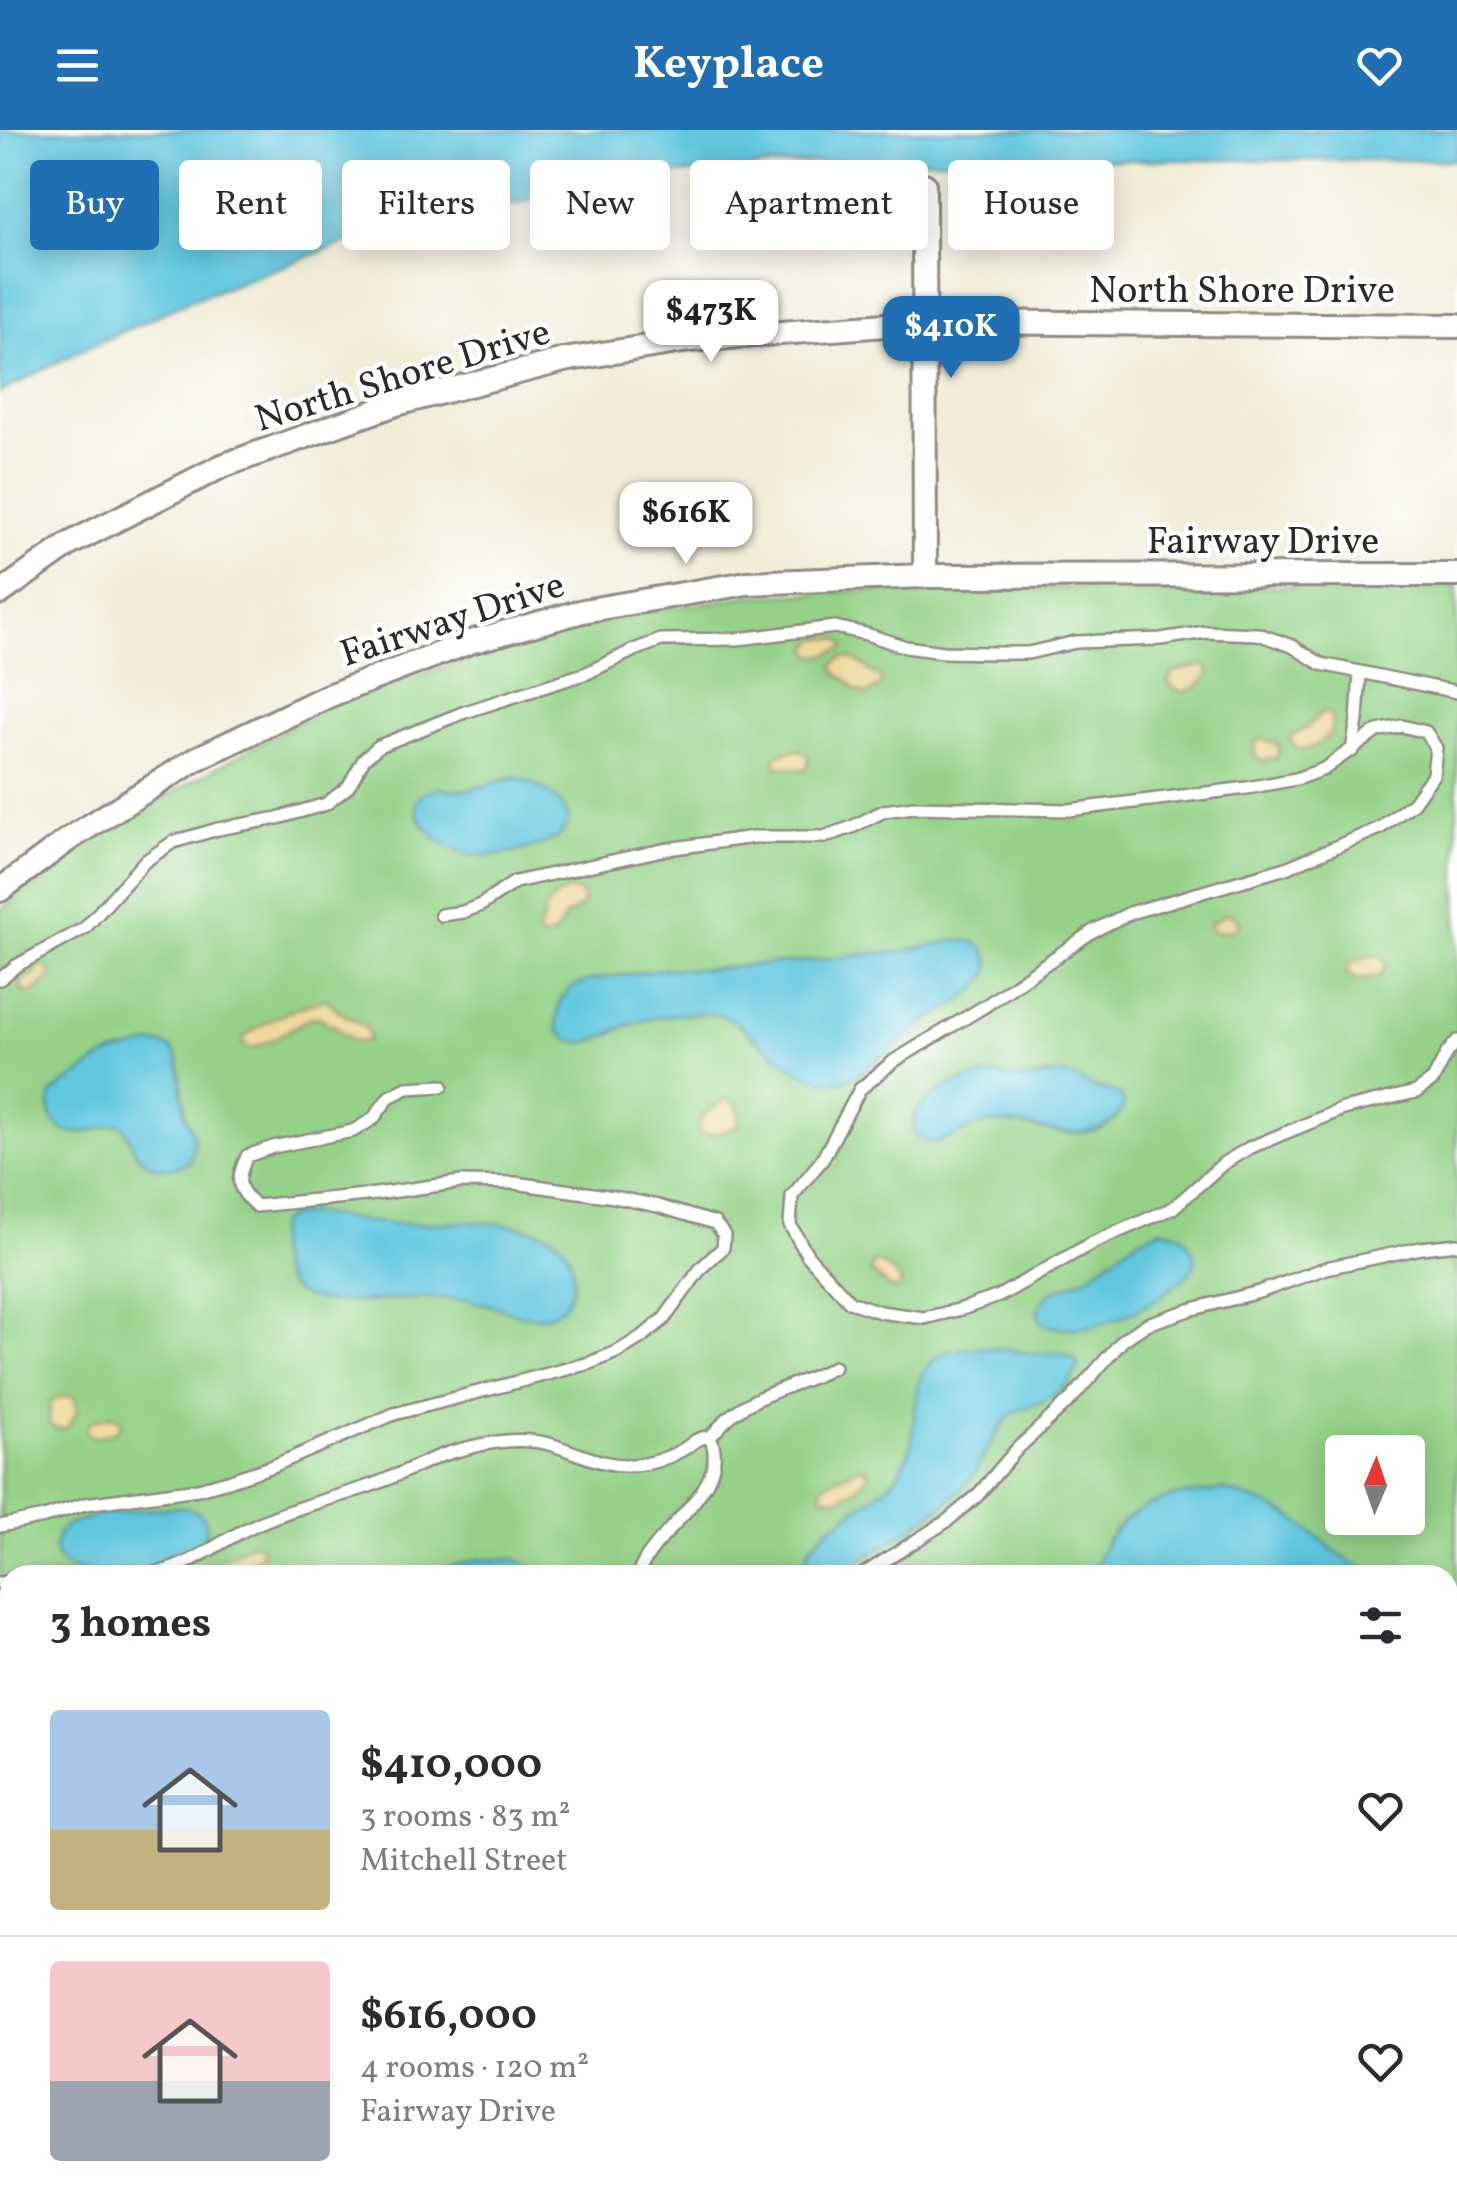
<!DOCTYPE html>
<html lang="en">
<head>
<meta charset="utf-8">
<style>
  body { margin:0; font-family:Vollkorn,serif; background:#f2f2f3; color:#2b2b33; height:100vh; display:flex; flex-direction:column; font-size:38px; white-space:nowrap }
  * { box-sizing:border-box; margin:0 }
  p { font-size:32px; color:#7c7c81 }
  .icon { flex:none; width:55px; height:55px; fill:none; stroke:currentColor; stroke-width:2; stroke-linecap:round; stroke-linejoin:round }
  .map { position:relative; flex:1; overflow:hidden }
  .sheet { position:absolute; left:0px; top:1435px; width:1458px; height:640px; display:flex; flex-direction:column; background:#fff; border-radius:30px 30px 0 0; box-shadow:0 5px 25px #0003 }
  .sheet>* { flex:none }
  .banner { position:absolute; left:30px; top:30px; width:1398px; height:90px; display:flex; gap:20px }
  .needle { width:65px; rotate:2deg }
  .buttons { position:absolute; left:1325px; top:1305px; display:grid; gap:20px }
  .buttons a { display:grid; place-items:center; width:100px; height:100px; border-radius:10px; background:#fff; box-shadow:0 5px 25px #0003; font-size:50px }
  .price { position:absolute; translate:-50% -85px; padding:0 22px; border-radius:20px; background:#fff; color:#222; font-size:32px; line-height:65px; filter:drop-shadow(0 2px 5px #0008) }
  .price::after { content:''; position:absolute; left:50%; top:60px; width:30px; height:22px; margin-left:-15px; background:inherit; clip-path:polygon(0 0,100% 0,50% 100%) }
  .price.current { background:#1f6fb2; color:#fff }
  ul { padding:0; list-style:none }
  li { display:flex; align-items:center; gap:30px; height:250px; padding:0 50px }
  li+li { border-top:2px solid #e1e1e2 }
  li span { display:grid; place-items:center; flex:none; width:280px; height:200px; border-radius:10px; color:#555 }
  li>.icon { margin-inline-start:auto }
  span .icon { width:120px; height:120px; fill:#fffc; stroke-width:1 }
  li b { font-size:42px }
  h2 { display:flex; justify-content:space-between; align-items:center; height:120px; padding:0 50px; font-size:42px }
  .tag { padding:0 35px; border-radius:10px; background:#fff; box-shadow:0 5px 25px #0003; font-size:35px; line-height:90px }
  .tag.current { background:#1f6fb2; color:#fff }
  header { display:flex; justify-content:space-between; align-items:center; height:130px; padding:0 50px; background:#1f6fb2; color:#fff; font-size:45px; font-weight:700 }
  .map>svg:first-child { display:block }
</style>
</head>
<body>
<header><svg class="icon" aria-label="menu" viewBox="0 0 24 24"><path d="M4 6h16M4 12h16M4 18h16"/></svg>Keyplace<svg class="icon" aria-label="heart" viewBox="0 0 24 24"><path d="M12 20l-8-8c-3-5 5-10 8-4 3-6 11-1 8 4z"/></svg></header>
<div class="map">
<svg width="1457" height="2075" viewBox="0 0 1457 2075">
  <rect width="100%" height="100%" fill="#fff"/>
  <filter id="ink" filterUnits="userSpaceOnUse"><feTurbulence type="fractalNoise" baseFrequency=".01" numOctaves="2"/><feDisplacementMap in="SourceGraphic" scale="20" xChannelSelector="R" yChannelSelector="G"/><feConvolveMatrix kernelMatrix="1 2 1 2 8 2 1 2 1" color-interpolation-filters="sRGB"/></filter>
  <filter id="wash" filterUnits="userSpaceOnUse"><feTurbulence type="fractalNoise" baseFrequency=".0048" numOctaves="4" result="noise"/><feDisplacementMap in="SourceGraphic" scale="40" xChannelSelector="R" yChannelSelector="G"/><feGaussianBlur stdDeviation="2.25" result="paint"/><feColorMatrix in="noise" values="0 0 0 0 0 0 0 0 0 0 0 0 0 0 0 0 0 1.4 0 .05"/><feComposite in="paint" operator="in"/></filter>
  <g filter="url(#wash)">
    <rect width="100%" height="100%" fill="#f2edd8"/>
    <path fill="#95d288" stroke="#607e5a" stroke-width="2.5" fill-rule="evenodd" d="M1457,455V1639L1448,1641V1445H10V1826L0,1827V780L82,714L331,573L589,490L749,466L934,458ZM1342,1322H1408V1388H1342Z"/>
    <path fill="#eeda9e" stroke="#8c8264" stroke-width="2.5" d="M823,508L839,509L845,514V518L827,525L813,526L809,518L817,509Z
      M842,527C860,527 866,541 880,547L882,554L867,565L857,561L848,551L837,544L833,535Z
      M1205,535L1210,543C1200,558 1181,571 1168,552L1173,542Z
      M1322,582H1327L1332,588L1331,602C1321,613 1309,624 1295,617L1290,609L1292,605L1306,599Z
      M1262,609L1279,615L1278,627L1263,631L1255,626L1254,613Z
      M800,620L808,625L809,632L805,640L776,636L775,627L789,621Z
      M568,760L581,763L583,774L580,778C557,789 568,788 554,805L542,808L538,805C537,795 546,791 544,780L555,767Z
      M1225,784L1232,785L1239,791L1236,799L1220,802L1210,800V794Z
      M1376,825L1384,830L1386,836L1380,846C1368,849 1358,853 1347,844L1349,833Z
      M46,836L52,842L51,847L32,863L22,862L21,853L34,845L40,837Z
      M326,869L340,882L366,897L369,906L368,911C351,915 346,904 334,896C329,894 324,892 321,888L311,887C301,893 263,917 252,918C250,918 247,917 244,916L243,908C261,892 303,874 326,869Z
      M726,969L735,972L739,982L738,996L717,1004L698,1003V994L707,982Z
      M873,1132C883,1133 898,1145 902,1155L900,1158L892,1159L871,1143Z
      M63,1266L73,1267L76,1271L77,1283L67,1298L59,1299L49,1295L50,1272Z
      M111,1286L117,1287L122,1293L117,1301L95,1308L86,1302C88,1287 99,1289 111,1286Z
      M859,1337L867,1339L868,1345L857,1358L837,1369L823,1366L821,1358L824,1354Z
      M252,1413L262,1416L261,1425L231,1445H188C211,1436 231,1423 252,1413Z"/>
    <path fill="#61c7df" stroke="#467985" stroke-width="2.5" d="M0,0H1457V30H850L666,45L580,58L348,112L189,171L65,228L0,263Z
      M517,648C537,654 585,677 561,704C556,710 548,712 541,714C514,724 479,733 452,718C436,710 396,677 428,661C441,655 458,663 473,659C489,655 501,649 517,648Z
      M959,810C970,811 978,811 985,821C1008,854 943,880 923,893C902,907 864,947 843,951C811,957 779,927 756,909C744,899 734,888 718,885C687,881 656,885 627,896C612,901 593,915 577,912C569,911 563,905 558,900L557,888L560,871L570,858L591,850L664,839H711L833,829L862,824L899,822Z
      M152,914L164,915L173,920L179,931L185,985L193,1003V1020L189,1032C167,1044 143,1039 132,1015C127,1005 128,1000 119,994C98,996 73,1013 56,994C48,985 49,975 52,963L103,928L115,923Z
      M1051,944C1069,944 1078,949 1094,957C1101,960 1109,960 1116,963C1134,972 1115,992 1104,997C1066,1014 1023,988 984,994C965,997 929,1028 915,1002C910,992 915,982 922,975C938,958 975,944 999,945C1004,946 1009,948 1014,948C1027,950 1039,947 1051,944Z
      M313,1083C343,1087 373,1094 403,1094C451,1093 501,1088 547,1104C578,1114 583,1170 552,1184C532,1193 505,1178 485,1174C468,1170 450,1168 432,1168C398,1166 314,1183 291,1158C275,1142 274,1113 279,1093L292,1085Z
      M1162,1099C1182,1102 1182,1103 1192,1119C1200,1135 1192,1141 1181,1151C1145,1181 1089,1209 1042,1194L1038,1185L1039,1177L1049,1164L1087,1147L1138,1109Z
      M993,1218L1030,1223H1061L1074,1228L1078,1235C1073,1255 1053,1268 1034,1275C1028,1277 1018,1279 1013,1283C998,1295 982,1332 971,1349C955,1372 857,1438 830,1443C824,1444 821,1443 815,1443C810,1436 805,1430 808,1422C813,1402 881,1367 896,1346C902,1339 908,1327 910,1319C919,1287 908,1235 947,1222C962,1217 978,1219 993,1218Z
      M1223,1360C1254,1369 1285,1379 1311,1401C1337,1423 1345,1432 1378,1445H1065L1087,1440L1096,1433L1109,1407L1126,1389L1145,1377L1175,1366Z
      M163,1378C170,1378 179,1377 186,1378C216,1383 211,1415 188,1427C162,1440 83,1453 61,1432C58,1429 55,1422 54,1418C55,1415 58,1405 59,1403C77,1382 136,1382 163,1378Z
      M480,1429L518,1430L548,1445H441L455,1436Z
      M1457,1943V2073L944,2075L983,2065H1448V1946Z"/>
  </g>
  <g filter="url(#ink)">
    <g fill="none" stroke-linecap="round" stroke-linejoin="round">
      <g stroke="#8e8c82" stroke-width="16">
        <path id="lane" d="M1352,621L1357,590L1360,543
          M441,785L463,782L481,775L515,752L667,719L754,707H824L852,697L884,681L914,677L1069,680L1247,658L1296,649L1324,639L1377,601L1402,596L1426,602L1436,618L1433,645L1413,673L1380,698L1286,738L1130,783L1093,801L985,876L894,931L860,959L822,1030L792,1066L790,1095L808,1126L850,1172L880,1182L924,1188L962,1179L999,1166L1092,1113L1173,1078L1224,1033L1249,1018L1343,979L1416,962L1433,950L1447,923L1457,911
          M0,849L16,836L85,798L144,732L173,712L218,699L278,688L326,674L348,657L364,629L379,616L465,582L587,543L634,520L661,510L738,509L835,497L866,504L906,517L943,522L989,523H1028L1076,512L1161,509L1206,502L1258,504L1292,516L1321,534L1457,562
          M710,1307C718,1299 725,1290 733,1284C762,1261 802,1255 834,1237
          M0,1396L44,1387L85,1374L198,1359L228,1351L273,1336L394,1284L590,1233L619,1221L643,1206L664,1189L701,1138L723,1118L724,1105L715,1093L691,1086L658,1076L614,1067L515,1053L461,1052L376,1064L256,1076C236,1058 236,1050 247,1026L273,1017L353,1001L373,989L389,967L407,958L442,956
          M147,1445C194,1437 216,1412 257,1394C294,1377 333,1369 372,1355C398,1346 423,1331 449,1323C483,1313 519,1305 553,1315C580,1324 605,1337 634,1335C652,1334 669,1328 684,1319C694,1312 698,1307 710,1307C734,1358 652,1401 638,1445
          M862,1445L947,1391L977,1366L1017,1319L1071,1269L1123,1210L1147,1194L1189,1180L1259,1162L1326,1138L1421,1118L1457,1114
          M0,1453L10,1452
          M1448,1571L1457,1567
          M0,1783L10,1784"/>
      </g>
      <g stroke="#8e8c82" stroke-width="28">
        <path id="street" d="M924,55L925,446
          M0,463L71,413L222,336L396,274L564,230L690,210L925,192L1457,196
          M0,760L69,709L196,629L328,566L470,512L583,481L747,453L925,446L1457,445
          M1448,1773L1457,1771
          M0,1949H10"/>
      </g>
      <use href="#lane" stroke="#fff" stroke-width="11"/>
      <use href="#street" stroke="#fff" stroke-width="22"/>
    </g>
  </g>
  <g text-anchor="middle" stroke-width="9" stroke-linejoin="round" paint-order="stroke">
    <g font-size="38" fill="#2b2b2b" stroke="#fff">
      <text x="1242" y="172">North Shore Drive</text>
      <text transform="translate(402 244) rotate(-17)" y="13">North Shore Drive</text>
      <text x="1263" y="423">Fairway Drive</text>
      <text transform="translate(452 488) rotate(-18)" y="13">Fairway Drive</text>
    </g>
  </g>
</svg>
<div class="buttons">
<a><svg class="needle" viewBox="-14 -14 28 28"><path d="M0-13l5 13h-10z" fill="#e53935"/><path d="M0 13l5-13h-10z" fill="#7c7c81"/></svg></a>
</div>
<b class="price" style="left:711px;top:235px">$473K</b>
<b class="price current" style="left:951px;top:251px">$410K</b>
<b class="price" style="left:686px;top:437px">$616K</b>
<div class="banner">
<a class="tag current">Buy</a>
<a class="tag">Rent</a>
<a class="tag">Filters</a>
<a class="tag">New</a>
<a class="tag">Apartment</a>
<a class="tag">House</a>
</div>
<section class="sheet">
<h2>3 homes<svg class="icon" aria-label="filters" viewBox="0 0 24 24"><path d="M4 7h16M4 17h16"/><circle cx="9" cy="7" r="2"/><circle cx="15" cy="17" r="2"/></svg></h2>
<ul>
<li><span style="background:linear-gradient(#a9c7e8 60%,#c2b280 0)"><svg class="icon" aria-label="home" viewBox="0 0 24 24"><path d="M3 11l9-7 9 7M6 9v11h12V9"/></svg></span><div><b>$410,000</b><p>3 rooms · 83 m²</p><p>Mitchell Street</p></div><svg class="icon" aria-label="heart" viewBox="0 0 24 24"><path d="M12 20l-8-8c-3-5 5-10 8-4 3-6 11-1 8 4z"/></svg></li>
<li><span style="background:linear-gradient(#f6c9c9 60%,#9aa5b1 0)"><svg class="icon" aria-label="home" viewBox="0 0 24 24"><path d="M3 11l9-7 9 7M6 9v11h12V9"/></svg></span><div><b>$616,000</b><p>4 rooms · 120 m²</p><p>Fairway Drive</p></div><svg class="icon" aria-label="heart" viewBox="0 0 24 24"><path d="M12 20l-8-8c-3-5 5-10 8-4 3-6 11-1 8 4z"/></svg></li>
</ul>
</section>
</div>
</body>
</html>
